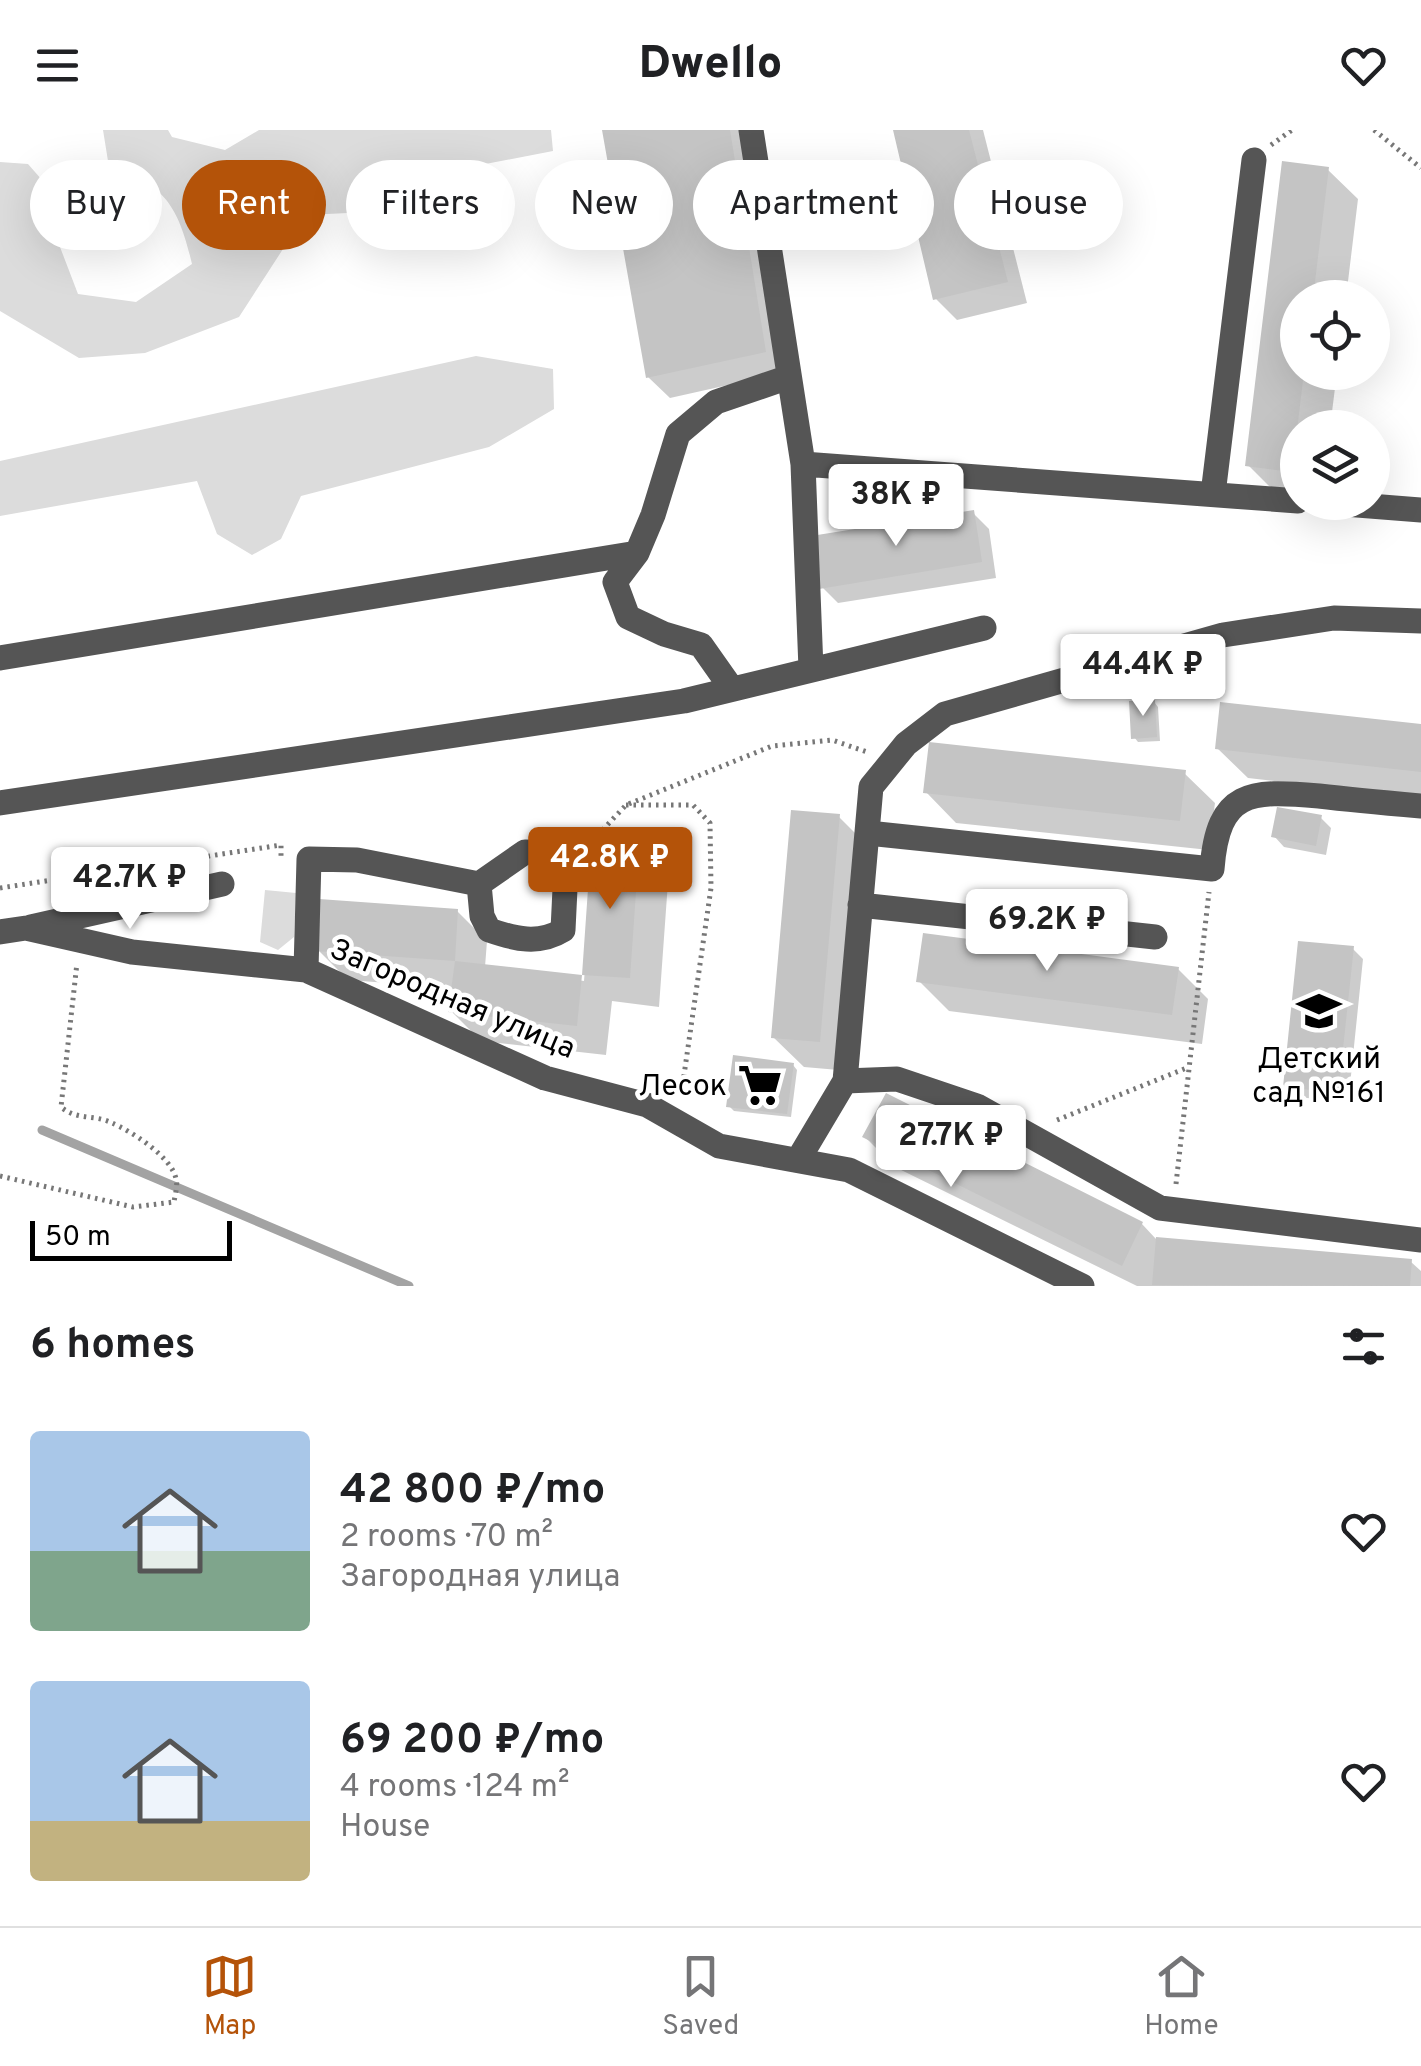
<!DOCTYPE html>
<html lang="en">
<head>
<meta charset="utf-8">
<style>
  body { margin:0; font-family:Overpass,sans-serif; background:#f2f2f2; color:#202124; height:100vh; display:flex; flex-direction:column; font-size:38px; white-space:nowrap }
  * { box-sizing:border-box; margin:0 }
  p { font-size:32px; color:#757577 }
  .icon { flex:none; width:55px; height:55px; fill:none; stroke:currentColor; stroke-width:2; stroke-linecap:round; stroke-linejoin:round }
  .map { position:relative; height:1156px; overflow:hidden }
  .sheet { display:flex; flex-direction:column; background:#fff; flex:1 }
  .sheet>* { flex:none }
  .banner { position:absolute; left:30px; top:30px; width:1362px; height:90px; display:flex; gap:20px }
  .tools { position:absolute; left:1280px; top:150px; display:grid; gap:20px }
  .tools a { display:grid; place-items:center; width:110px; height:110px; border-radius:50%; background:#fff; box-shadow:0 10px 40px #0002; font-size:50px }
  .scale { position:absolute; left:30px; bottom:25px; width:202px; box-sizing:border-box; padding-left:10px; border:5px solid #000; border-top:0; font-size:28px; line-height:35px; white-space:nowrap; color:#000; -webkit-text-stroke:8px #fff; paint-order:stroke }
  .price { position:absolute; translate:-50% -85px; padding:0 22px; border-radius:10px; background:#fff; color:#222; font-size:32px; line-height:65px; filter:drop-shadow(0 2px 5px #0008) }
  .price::after { content:''; position:absolute; left:50%; top:60px; width:30px; height:22px; margin-left:-15px; background:inherit; clip-path:polygon(0 0,100% 0,50% 100%) }
  .price.active { background:#b45309; color:#fff }
  ul { padding:0; list-style:none }
  li { display:flex; align-items:center; gap:30px; height:250px; padding:0 30px }
  li span { display:grid; place-items:center; flex:none; width:280px; height:200px; border-radius:10px; color:#555 }
  li>.icon { margin-inline-start:auto }
  span .icon { width:120px; height:120px; fill:#fffc; stroke-width:1 }
  li b { font-size:42px }
  h2 { display:flex; justify-content:space-between; align-items:center; height:120px; padding:0 30px; font-size:42px }
  .chip { padding:0 35px; border-radius:45px; background:#fff; box-shadow:0 10px 40px #0002; font-size:35px; line-height:90px }
  .chip.active { background:#b45309; color:#fff }
  header { display:flex; justify-content:space-between; align-items:center; height:130px; padding:0 30px; background:#fff; font-size:45px; font-weight:800 }
  .tabs { display:flex; justify-content:space-around; align-items:center; height:140px; border-top:2px solid #e0e0e0; background:#fff; font-size:28px; color:#757577 }
  .tabs a { display:grid; justify-items:center; gap:5px }
  .tabs .active { color:#b45309 }
  .map>svg:first-child { display:block }
</style>
</head>
<body>
<header><svg class="icon" aria-label="menu" viewBox="0 0 24 24"><path d="M4 6h16M4 12h16M4 18h16"/></svg>Dwello<svg class="icon" aria-label="heart" viewBox="0 0 24 24"><path d="M12 20l-8-8c-3-5 5-10 8-4 3-6 11-1 8 4z"/></svg></header>
<div class="map">
<svg width="1421" height="1156" viewBox="0 0 1421 1156">
  <rect width="100%" height="100%" fill="#fff"/>
  <path fill="#dcdcdc" d="M103,0H168L172,7L225,20L259,0H551L553,21L444,42L391,81L305,85L239,187L145,223L79,228L0,181V32L28,34L56,66L60,117L78,164L136,172L192,134C178,74 165,57 108,31Z
    M476,226L553,239L554,279L489,317L301,366L281,409L252,425L217,404L197,351L0,386V331Z
    M265,760L296,763L294,807L278,820L260,812Z"/>
  <path fill="#0003" d="M604,0H747L786,242L670,268L648,247Z
    M895,0H983L1027,173L957,190L935,168Z
    M1327,39L1358,69L1346,168H1298V242H1337L1330,298H1298V368L1278,365L1248,335Z
    M973,383L989,399L996,448L838,473L822,457Z
    M1154,572L1158,577L1160,611L1138,612L1134,607Z
    M1421,596V667L1248,648L1217,618Z
    M1184,643L1215,673L1209,720L956,693L926,662Z
    M839,687L869,717L850,941L804,937L773,907Z
    M1321,688L1331,698L1326,725L1284,717L1274,706Z
    M594,719L638,721L668,752L659,877L612,871L606,925L481,911L451,881L454,858L348,850L318,820L457,781L487,811L485,837L584,851Z
    M1353,819L1363,829L1349,965L1330,963L1329,970L1296,967L1286,956Z
    M1178,839L1208,869L1202,914L949,881L919,851Z
    M793,935L797,940L791,987L734,981L729,976Z
    M865,1007L1142,1094L1156,1109L1411,1132L1421,1141V1156H1137L895,1037Z"/>
  <g fill="none" stroke-linecap="round" stroke-linejoin="round">
    <path stroke="#a3a3a3" stroke-width="9" d="M42,1000L409,1156"/>
  </g>
  <path fill="#c4c4c4" d="M602,0H730L766,222L646,248Z
    M893,0H969L1008,152L933,170Z
    M1282,31L1329,37L1313,168H1298V242H1304L1292,342L1245,336Z
    M974,380L982,432L819,459L811,406Z
    M1155,570L1157,607L1131,609L1129,571Z
    M1220,572L1421,594V642L1215,619Z
    M929,612L1186,640L1180,691L923,663Z
    M1277,677L1322,685L1316,716L1271,707Z
    M791,680L840,684L820,912L771,908Z
    M591,716L639,719L630,848L582,845Z
    M319,769L458,779L455,831L315,821Z
    M923,803L1179,837L1172,885L916,852Z
    M1298,811L1354,816L1339,956L1320,954V961L1283,957Z
    M455,831L582,845L577,896L448,882Z
    M733,925L794,933L787,984L726,977Z
    M886,963L1143,1092L1122,1136L862,1007Z
    M1156,1107L1412,1129L1410,1156L1152,1155Z"/>
  <g fill="none" stroke-linecap="round" stroke-linejoin="round">
    <path stroke="#777" stroke-width="5" stroke-dasharray="2.5 5" stroke-linecap="butt" d="M1374,0L1421,38
      M1271,15L1292,0
      M626,675H693L710,693L711,758L681,966
      M582,722L626,675L772,616L832,610L867,622
      M0,758L281,715V728
      M1057,990L1189,937
      M0,1046L133,1077L174,1072C175,1065 178,1055 176,1049C172,1027 131,1001 112,993C94,984 78,991 61,977L77,833
      M1176,1054L1209,762"/>
    <path stroke="#555" stroke-width="25" d="M751,0L803,334L811,539
      M803,334L1298,371
      M1213,364L1254,30
      M1319,372L1421,380
      M1421,491L1334,488L1223,505L945,584L906,614L871,657L845,951L897,949L977,976L1160,1078L1421,1110
      M0,528L637,423
      M732,559L701,515L664,504L628,487L615,452L637,423L653,385L678,304L716,272L789,247
      M0,673L684,571L984,498
      M868,703L1212,739C1218,660 1250,660 1319,666C1353,670 1387,673 1421,676
      M860,775L1155,807
      M31,797L222,754
      M0,802L26,798L132,822L306,840L545,948L647,975L719,1016L849,1040L1082,1156
      M306,840L309,729L357,730L479,754L482,786L489,800C515,809 539,815 563,800L566,738L553,723L525,722L479,754
      M798,1030L845,951"/>
  </g>
  <defs>
    <g id="school-bare" transform="scale(3.45)"><path d="M0-5L7-2L0 1L-7-2ZM-4 1L0 2.5L4 1V4Q0 6-4 4Z" fill="#000" stroke="#fff" stroke-width="2.5" paint-order="stroke"/></g>
    <g id="supermarket-bare" transform="scale(3.45)"><path d="M-6-5.5h2.5l.6 2H6L4.5 2H-2.5L-4.4-4H-6ZM-1.5 3.2a1.3 1.3 0 1 0 .1 0ZM3 3.2a1.3 1.3 0 1 0 .1 0Z" fill="#000" stroke="#fff" stroke-width="2.5" paint-order="stroke"/></g>
  </defs>
  <g fill-rule="evenodd">
    <use href="#school-bare" x="1319" y="881"/>
    <use href="#supermarket-bare" x="760" y="955"/>
  </g>
  <g text-anchor="middle" stroke-width="9" stroke-linejoin="round" paint-order="stroke">
    <g font-size="30" fill="#000" stroke="#fff">
      <text transform="translate(453 868) rotate(23)" y="10">Загородная улица</text>
    </g>
    <g font-size="30" fill="#000" stroke="#fff">
      <text x="1319" y="938">Детский<tspan x="1319" dy="34">сад №161</tspan></text>
      <text x="727" y="965" text-anchor="end">Лесок</text>
    </g>
  </g>
</svg>
<div class="tools">
<a><svg class="icon" aria-label="locate" viewBox="0 0 24 24"><circle cx="12" cy="12" r="6"/><path d="M12 2v4M12 18v4M2 12h4M18 12h4"/></svg></a>
<a><svg class="icon" aria-label="layers" viewBox="0 0 24 24"><path d="M12 4l9 5-9 5-9-5zM3 14l9 5 9-5"/></svg></a>
</div>
<div class="scale">50 m</div>
<b class="price" style="left:896px;top:419px">38K ₽</b>
<b class="price" style="left:1143px;top:589px">44.4K ₽</b>
<b class="price active" style="left:610px;top:782px">42.8K ₽</b>
<b class="price" style="left:130px;top:802px">42.7K ₽</b>
<b class="price" style="left:1047px;top:844px">69.2K ₽</b>
<b class="price" style="left:951px;top:1060px">27.7K ₽</b>
<div class="banner">
<a class="chip">Buy</a>
<a class="chip active">Rent</a>
<a class="chip">Filters</a>
<a class="chip">New</a>
<a class="chip">Apartment</a>
<a class="chip">House</a>
</div>
</div>
<section class="sheet">
<h2>6 homes<svg class="icon" aria-label="filters" viewBox="0 0 24 24"><path d="M4 7h16M4 17h16"/><circle cx="9" cy="7" r="2"/><circle cx="15" cy="17" r="2"/></svg></h2>
<ul>
<li><span style="background:linear-gradient(#a9c7e8 60%,#7fa58c 0)"><svg class="icon" aria-label="home" viewBox="0 0 24 24"><path d="M3 11l9-7 9 7M6 9v11h12V9"/></svg></span><div><b>42 800 ₽/mo</b><p>2 rooms · 70 m²</p><p>Загородная улица</p></div><svg class="icon" aria-label="heart" viewBox="0 0 24 24"><path d="M12 20l-8-8c-3-5 5-10 8-4 3-6 11-1 8 4z"/></svg></li>
<li><span style="background:linear-gradient(#a9c7e8 70%,#c2b280 0)"><svg class="icon" aria-label="home" viewBox="0 0 24 24"><path d="M3 11l9-7 9 7M6 9v11h12V9"/></svg></span><div><b>69 200 ₽/mo</b><p>4 rooms · 124 m²</p><p>House</p></div><svg class="icon" aria-label="heart" viewBox="0 0 24 24"><path d="M12 20l-8-8c-3-5 5-10 8-4 3-6 11-1 8 4z"/></svg></li>
</ul>
</section>
<nav class="tabs">
<a class="active"><svg class="icon" aria-label="map" viewBox="0 0 24 24"><path d="M3 6l6-2 6 2 6-2v14l-6 2-6-2-6 2zM9 4v14M15 6v14"/></svg>Map</a>
<a><svg class="icon" aria-label="saved" viewBox="0 0 24 24"><path d="M7 4h10v16l-5-4-5 4z"/></svg>Saved</a>
<a><svg class="icon" aria-label="home" viewBox="0 0 24 24"><path d="M3 11l9-7 9 7M6 9v11h12V9"/></svg>Home</a>
</nav>
</body>
</html>
